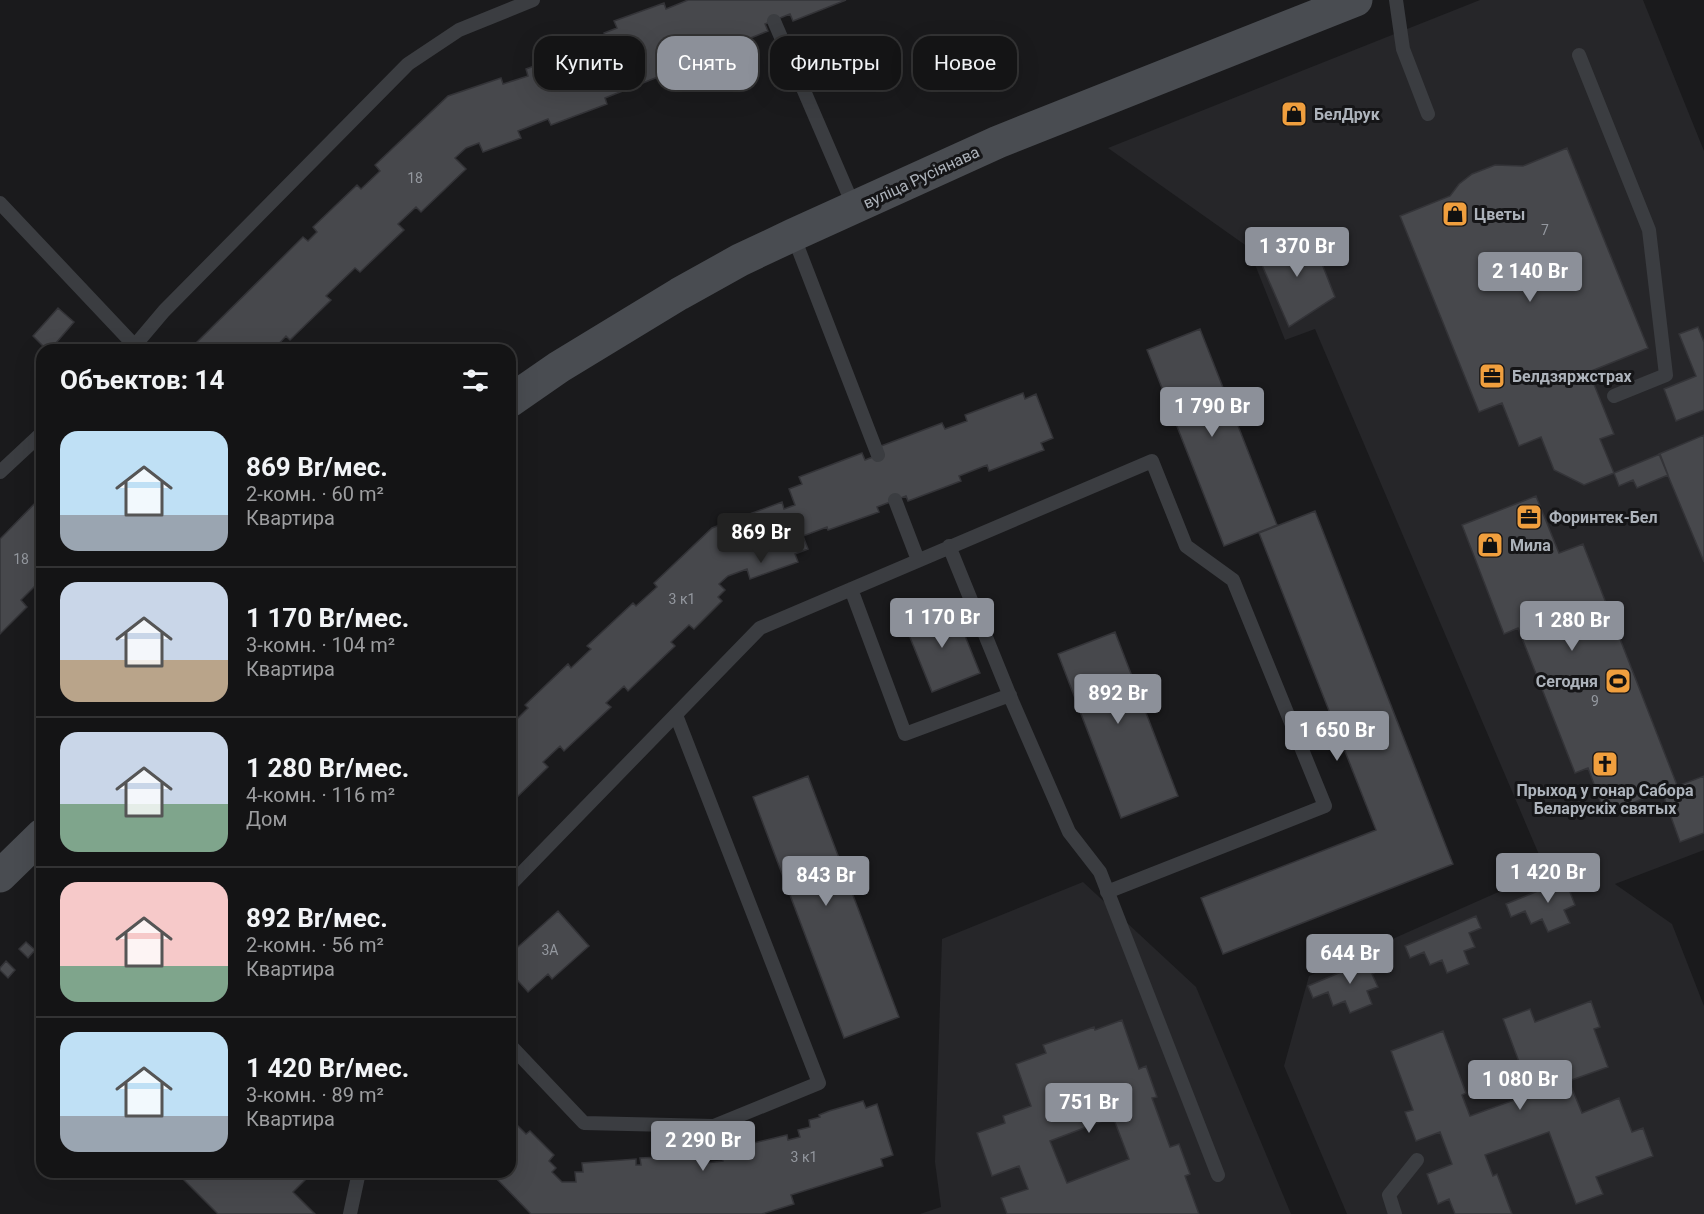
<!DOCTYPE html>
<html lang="ru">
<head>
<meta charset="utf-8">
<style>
  body { margin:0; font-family:Roboto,sans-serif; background:#1d1d1e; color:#f1f3f6; height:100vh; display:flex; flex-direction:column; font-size:22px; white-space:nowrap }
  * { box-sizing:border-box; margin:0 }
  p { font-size:20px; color:#9d9ea0 }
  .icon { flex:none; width:33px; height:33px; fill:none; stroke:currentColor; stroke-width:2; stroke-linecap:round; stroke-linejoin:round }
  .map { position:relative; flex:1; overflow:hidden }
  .panel { position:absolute; left:36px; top:344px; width:480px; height:834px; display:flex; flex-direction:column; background:#141415; border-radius:18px; box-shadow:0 6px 24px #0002,0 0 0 2px #333334 }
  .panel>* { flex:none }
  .guide { position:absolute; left:534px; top:36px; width:570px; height:54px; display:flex; gap:12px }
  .price { position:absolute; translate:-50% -51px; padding:0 14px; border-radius:6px; background:#8c9099; color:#fff; font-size:20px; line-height:39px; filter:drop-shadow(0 2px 3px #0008) }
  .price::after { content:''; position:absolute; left:50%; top:36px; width:18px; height:14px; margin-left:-9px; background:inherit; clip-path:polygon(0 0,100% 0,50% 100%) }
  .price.active { background:#222; color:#fff }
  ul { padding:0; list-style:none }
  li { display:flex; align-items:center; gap:18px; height:150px; padding:0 24px }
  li+li { border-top:2px solid #333334 }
  li span { display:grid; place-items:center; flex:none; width:168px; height:120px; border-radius:18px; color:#555 }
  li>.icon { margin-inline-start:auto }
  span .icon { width:72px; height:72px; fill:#fffc; stroke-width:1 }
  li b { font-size:26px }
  h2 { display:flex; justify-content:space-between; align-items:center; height:72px; padding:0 24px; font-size:26px }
  .pill { padding:0 21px; border-radius:18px; background:#141415; box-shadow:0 6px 24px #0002,0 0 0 2px #333334; font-size:21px; line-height:54px }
  .pill.active { background:#8c9099; color:#fff }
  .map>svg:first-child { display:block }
</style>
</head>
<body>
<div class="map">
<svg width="1704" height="1214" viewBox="0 0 1704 1214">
  <rect width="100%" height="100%" fill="#1a1a1c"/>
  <path fill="#262629" d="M1480,0H1643L1704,151V850L1615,884L1672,924L1704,1006V1214H1347L1284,1066L1309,976L1546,871L1315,329L1285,340L1248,247L1108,148Z
    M1083,882L1196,987L1291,1214H920L941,1207L935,1162L942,939Z"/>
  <path fill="#47484c" stroke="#343438" stroke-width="1.5" fill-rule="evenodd" d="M688,0H846L793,21L790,14L765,24L768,31L711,54L709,48L685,58L688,65L605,98L607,104L551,125L548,119L518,131L521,138L483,152L479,143L466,148L455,158L466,169L421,212L416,207L398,224L404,230L360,272L355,268L326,296L331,300L290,340L286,336L273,350H189L303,237L308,241L317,232L313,227L357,185L361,189L380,171L375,165L448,96L501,78L503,84L528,76L526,69L559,57L556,46L584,36L587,46L606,39L604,33L617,28L614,21L664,3L666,9Z
    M1567,148L1648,348L1589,372L1614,434L1600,439L1614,473L1584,485L1554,470L1541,437L1519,446L1502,403L1479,412L1400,216L1450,196L1459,184L1472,174L1495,165L1523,166Z
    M1310,233L1335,297L1289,327L1258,256Z
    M58,308L74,322L50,350H47L33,336Z
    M1698,327L1704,342V410L1676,421L1664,389L1696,376L1679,334Z
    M1200,329L1277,525L1224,546L1147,350Z
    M1023,393L1025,399L1036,394L1053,438L1041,443L1044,450L989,471L987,465L959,476L961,481L908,501L906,496L877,507L879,512L828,530L827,527L803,536L808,549L795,554L798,562L750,579L747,569L728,576L719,584L725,590L718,597L722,601L694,629L689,625L671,642L675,646L628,691L624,686L606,703L611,707L564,751L560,746L543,762L548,767L510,804V726L528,708L525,705L568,664L571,668L591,649L587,646L633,603L636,606L657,587L654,583L712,528L782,502L784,509L795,505L789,489L802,484L799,477L862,453L865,460L883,453L881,446L942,423L945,429L967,421L965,415Z
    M1704,435V562L1659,454Z
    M1660,454L1668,475L1637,488L1633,480L1619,486L1614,473Z
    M42,496V579L21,600L27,607L0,634V539Z
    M1536,496L1559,553L1583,544L1677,785L1605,814L1588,768L1575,773L1518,628L1504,634L1462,525Z
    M1315,511L1453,864L1223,954L1201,898L1376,830L1259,533Z
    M953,606L980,673L932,692L905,625Z
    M1115,632L1178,796L1121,818L1058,654Z
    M808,776L899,1017L844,1038L753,797Z
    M1704,776V833L1680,842L1662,792Z
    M1577,875L1582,887L1570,892L1575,905L1564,910L1570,923L1548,932L1542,919L1531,924L1525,911L1511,917L1506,904Z
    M558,911L589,946L552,979L548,974L528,992L510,972V954Z
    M1476,916L1481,928L1469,933L1475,947L1464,951L1469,964L1447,973L1442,960L1430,965L1424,952L1410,958L1405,946Z
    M26,942L35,950L28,958L19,949Z
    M1379,956L1384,968L1372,974L1378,987L1367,991L1372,1004L1350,1013L1345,1001L1333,1006L1328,992L1313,998L1308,986Z
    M6,961L15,970L8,978L0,970V968Z
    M1591,1001L1600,1027L1594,1029L1608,1067L1569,1081L1582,1113L1619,1098L1632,1132L1643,1128L1653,1156L1596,1177L1603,1194L1576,1204L1549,1132L1485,1155L1493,1176L1497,1174L1512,1214H1455L1449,1199L1438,1204L1427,1174L1452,1164L1440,1132L1416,1141L1405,1112L1413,1110L1391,1051L1443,1031L1466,1093L1462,1095L1470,1116L1531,1094L1503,1019L1530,1009L1535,1022Z
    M1122,1020L1139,1069L1146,1066L1157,1097L1152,1098L1170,1147L1179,1144L1190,1174L1185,1176L1199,1214H1007L1001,1198L1028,1189L1019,1166L992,1176L977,1133L1005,1123L1003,1116L1031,1106L1016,1064L1046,1053L1043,1045L1094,1027L1095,1030ZM1113,1117L1129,1159L1067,1183L1050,1141Z
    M863,1101L866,1108L877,1104L893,1155L881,1159L883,1166L791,1195L794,1204L762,1214H531L492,1174L495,1172H510V1118L526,1134L530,1131L554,1155L549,1161L556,1168L552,1172L562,1182H576L575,1172H583L582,1163L636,1159V1165H641L640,1158L705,1155L706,1163L723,1161L722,1155L735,1152V1150L742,1148L741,1146L787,1135L788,1140L800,1137L798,1130L810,1127L809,1120L820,1117L819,1115L829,1111Z
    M176,1172H313L293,1192L315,1214H218Z"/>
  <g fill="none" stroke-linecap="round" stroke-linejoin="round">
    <path stroke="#3b3d41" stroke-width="14" d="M1396,0L1403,49L1428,114
      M774,21L854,207
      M1579,55L1649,230L1666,375L1614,396
      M0,203L135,346
      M793,235L878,455
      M131,350L164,311L408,64L459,30L533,0
      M0,472L42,433
      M895,500L918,560
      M949,546L1012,701L1069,832L1100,872L1218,1175
      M851,589L905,734L1010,695
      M510,885L760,628L1152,461L1186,546L1233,580L1325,806L1107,892
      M510,1045L584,1123L714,1126L819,1083L676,715
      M350,1214L359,1172
      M1395,1214L1389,1195L1417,1160"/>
    <path stroke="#494c51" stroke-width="33" d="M510,401L559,367L679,294L740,260L793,235L998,142L1356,0
      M0,876L42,835"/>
  </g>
  <defs>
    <g id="shop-square" transform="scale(1.35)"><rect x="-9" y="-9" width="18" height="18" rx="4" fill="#f09f3e" stroke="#151517"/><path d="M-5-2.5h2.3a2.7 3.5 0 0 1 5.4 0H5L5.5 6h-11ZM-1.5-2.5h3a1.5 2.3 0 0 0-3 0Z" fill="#111"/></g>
    <g id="office-square" transform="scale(1.35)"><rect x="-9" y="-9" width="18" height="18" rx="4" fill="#f09f3e" stroke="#151517"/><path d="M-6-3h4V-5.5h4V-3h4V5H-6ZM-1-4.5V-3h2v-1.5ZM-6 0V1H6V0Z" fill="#111"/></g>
    <g id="stadium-square" transform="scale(1.35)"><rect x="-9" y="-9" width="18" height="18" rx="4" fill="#f09f3e" stroke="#151517"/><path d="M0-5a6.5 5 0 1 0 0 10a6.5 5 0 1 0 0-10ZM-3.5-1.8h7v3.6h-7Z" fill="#111"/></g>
    <g id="church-square" transform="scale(1.35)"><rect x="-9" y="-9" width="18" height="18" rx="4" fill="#f09f3e" stroke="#151517"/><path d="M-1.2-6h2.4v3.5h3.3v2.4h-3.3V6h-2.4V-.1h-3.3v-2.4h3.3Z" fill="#111"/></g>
  </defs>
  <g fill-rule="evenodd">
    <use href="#shop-square" x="1294" y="114"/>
    <use href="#shop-square" x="1455" y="214"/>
    <use href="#office-square" x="1492" y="376"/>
    <use href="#office-square" x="1529" y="517"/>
    <use href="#shop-square" x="1490" y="545"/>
    <use href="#stadium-square" x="1618" y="681"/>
    <use href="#church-square" x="1605" y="764"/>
  </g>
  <g text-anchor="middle" stroke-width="6" stroke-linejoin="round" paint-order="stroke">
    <g font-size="14" fill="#94989f">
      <text x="415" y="183">18</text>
      <text x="1545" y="235">7</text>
      <text x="21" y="564">18</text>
      <text x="682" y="604">3 к1</text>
      <text x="1595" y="706">9</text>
      <text x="550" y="955">3А</text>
      <text x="804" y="1162">3 к1</text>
    </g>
    <g font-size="16" font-weight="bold" fill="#adb3bb" stroke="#151517" text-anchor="start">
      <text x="1314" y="120">БелДрук</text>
      <text x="1474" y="220">Цветы</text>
      <text x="1512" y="382">Белдзяржстрах</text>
      <text x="1549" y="523">Форинтек-Бел</text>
      <text x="1510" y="551">Мила</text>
      <text x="1598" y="687" text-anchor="end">Сегодня</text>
      <text x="1605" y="796" text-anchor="middle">Прыход у гонар Сабора<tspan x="1605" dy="18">Беларускіх святых</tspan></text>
    </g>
    <g font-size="16" fill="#adb3bb" stroke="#151517">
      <text transform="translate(921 177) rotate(-25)" y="6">вуліца Русіянава</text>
    </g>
  </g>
</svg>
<b class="price" style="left:1297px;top:278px">1 370 Br</b>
<b class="price" style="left:1530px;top:303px">2 140 Br</b>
<b class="price" style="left:1212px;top:438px">1 790 Br</b>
<b class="price active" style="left:761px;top:564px">869 Br</b>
<b class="price" style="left:942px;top:649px">1 170 Br</b>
<b class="price" style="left:1572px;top:652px">1 280 Br</b>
<b class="price" style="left:1118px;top:725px">892 Br</b>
<b class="price" style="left:1337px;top:762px">1 650 Br</b>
<b class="price" style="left:1548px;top:904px">1 420 Br</b>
<b class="price" style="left:826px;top:907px">843 Br</b>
<b class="price" style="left:1350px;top:985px">644 Br</b>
<b class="price" style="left:1520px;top:1111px">1 080 Br</b>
<b class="price" style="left:1089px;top:1134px">751 Br</b>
<b class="price" style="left:703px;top:1172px">2 290 Br</b>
<div class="guide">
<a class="pill">Купить</a>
<a class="pill active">Снять</a>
<a class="pill">Фильтры</a>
<a class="pill">Новое</a>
</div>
<section class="panel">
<h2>Объектов: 14<svg class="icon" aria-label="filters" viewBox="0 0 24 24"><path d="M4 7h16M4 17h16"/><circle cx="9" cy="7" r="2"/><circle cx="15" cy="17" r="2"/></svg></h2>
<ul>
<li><span style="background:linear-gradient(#bfe0f5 70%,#9aa5b1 0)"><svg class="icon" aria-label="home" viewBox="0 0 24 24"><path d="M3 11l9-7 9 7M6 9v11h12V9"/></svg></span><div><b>869 Br/мес.</b><p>2-комн. · 60 m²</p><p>Квартира</p></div></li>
<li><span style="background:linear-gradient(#c9d6e8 65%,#b9a48a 0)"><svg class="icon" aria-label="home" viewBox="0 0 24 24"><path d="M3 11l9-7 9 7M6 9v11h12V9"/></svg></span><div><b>1 170 Br/мес.</b><p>3-комн. · 104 m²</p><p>Квартира</p></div></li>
<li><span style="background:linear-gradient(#c9d6e8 60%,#7fa58c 0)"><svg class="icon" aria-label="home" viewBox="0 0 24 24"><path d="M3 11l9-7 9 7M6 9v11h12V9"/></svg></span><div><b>1 280 Br/мес.</b><p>4-комн. · 116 m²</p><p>Дом</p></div></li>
<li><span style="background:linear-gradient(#f6c9c9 70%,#7fa58c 0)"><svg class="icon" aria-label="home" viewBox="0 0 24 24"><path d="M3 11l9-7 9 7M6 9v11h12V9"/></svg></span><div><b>892 Br/мес.</b><p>2-комн. · 56 m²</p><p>Квартира</p></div></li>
<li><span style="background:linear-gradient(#bfe0f5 70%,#9aa5b1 0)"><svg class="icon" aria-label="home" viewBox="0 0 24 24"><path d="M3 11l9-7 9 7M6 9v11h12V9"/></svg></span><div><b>1 420 Br/мес.</b><p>3-комн. · 89 m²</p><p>Квартира</p></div></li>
</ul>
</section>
</div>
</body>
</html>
